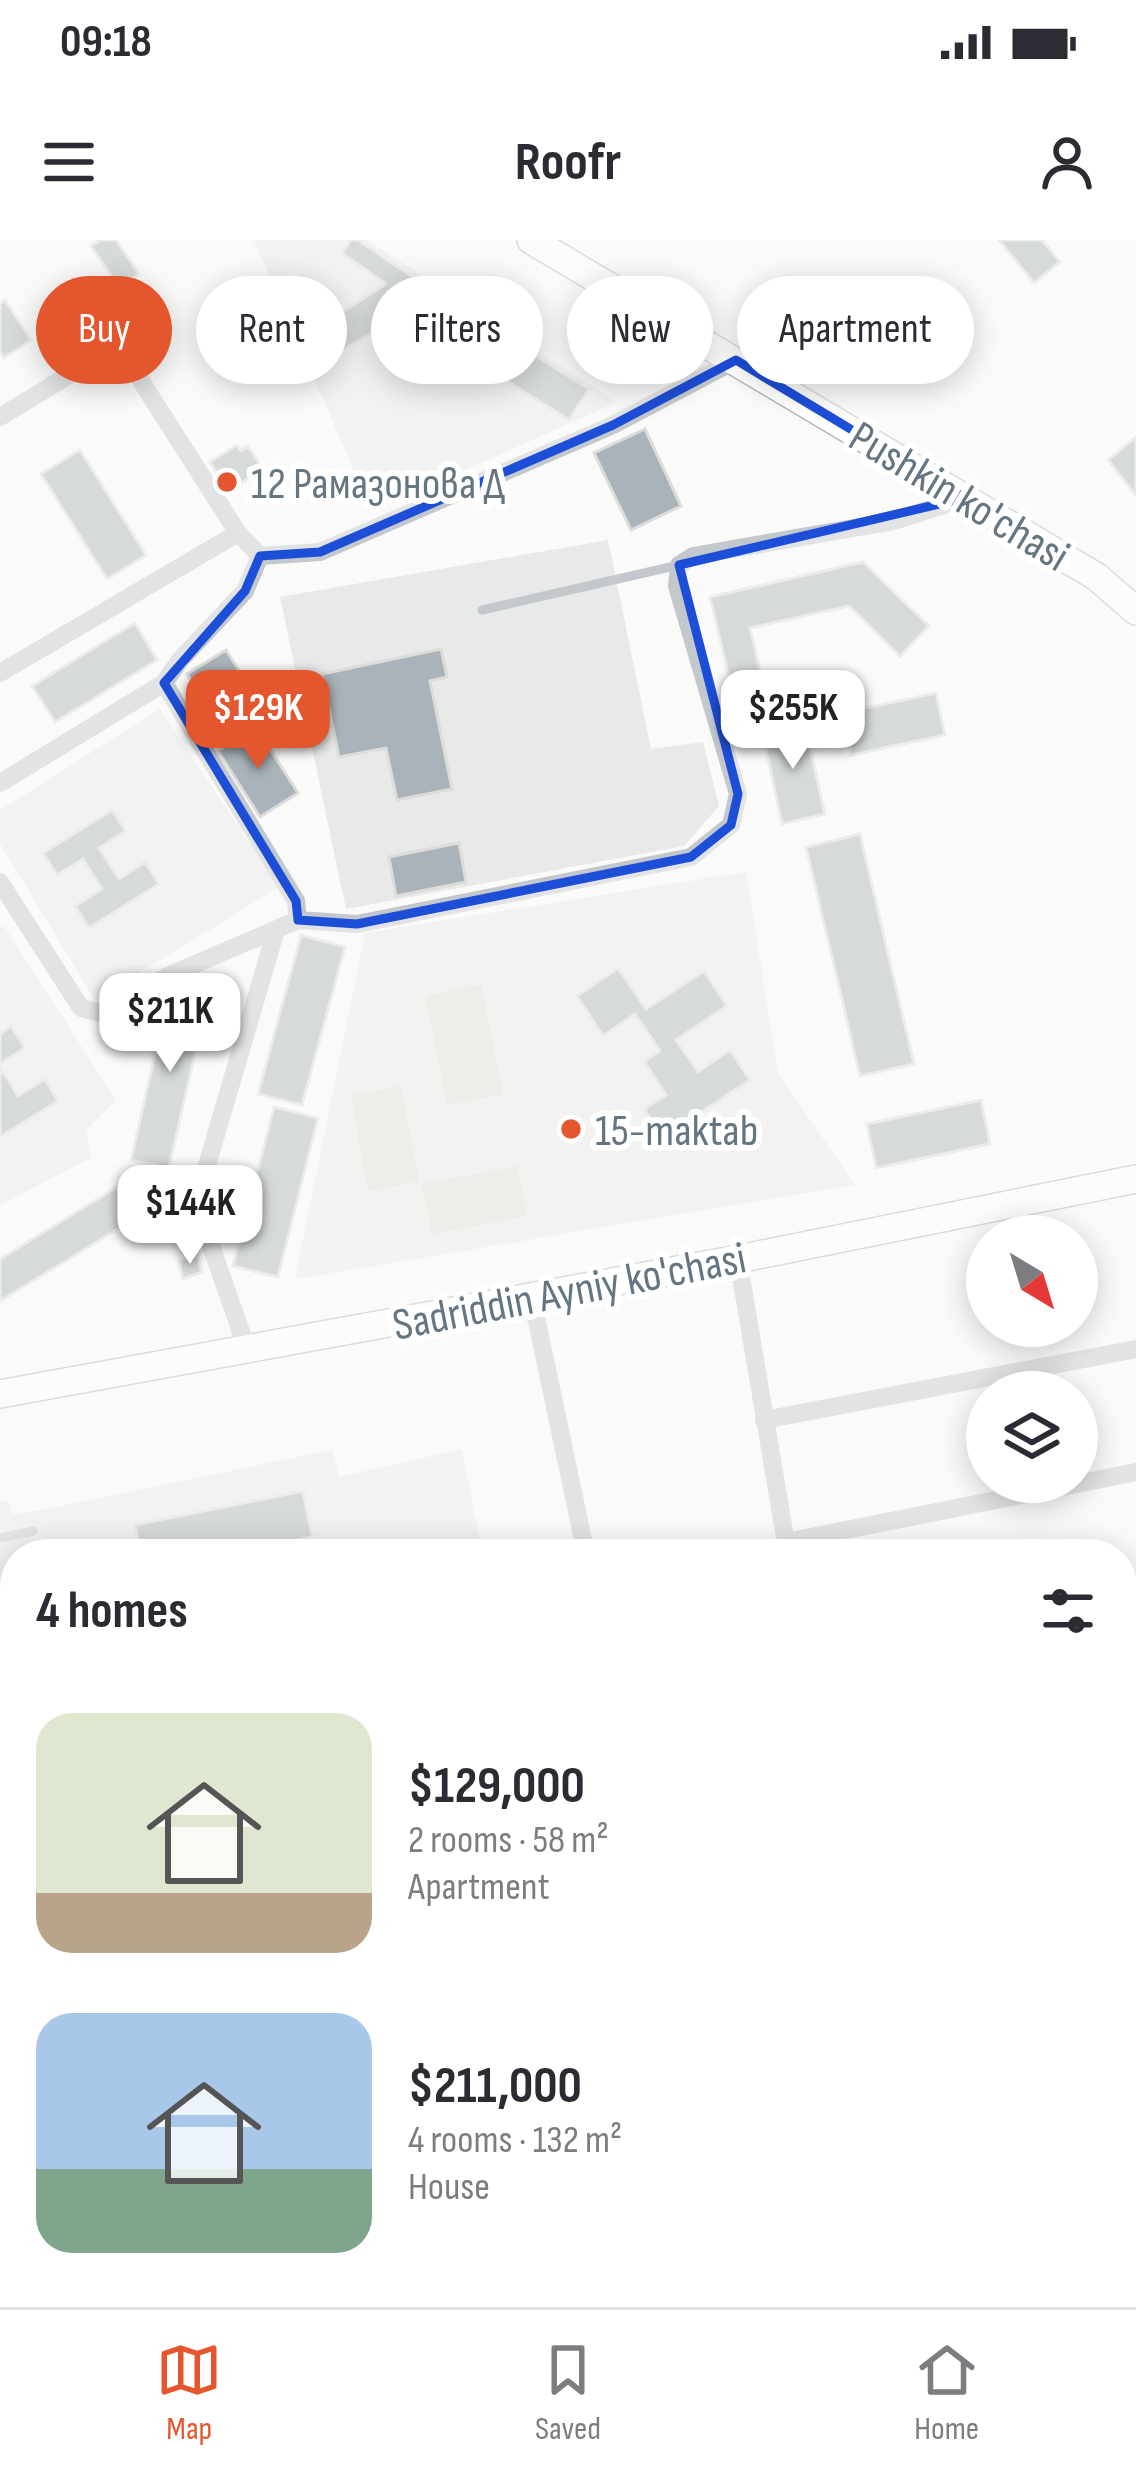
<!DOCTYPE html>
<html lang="en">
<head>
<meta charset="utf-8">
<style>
  body { margin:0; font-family:"Sofia Sans Condensed",sans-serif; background:#f2f2f3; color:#2b2b33; height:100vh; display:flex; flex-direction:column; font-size:45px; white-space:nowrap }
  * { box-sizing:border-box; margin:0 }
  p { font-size:39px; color:#7c7c81 }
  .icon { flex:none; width:66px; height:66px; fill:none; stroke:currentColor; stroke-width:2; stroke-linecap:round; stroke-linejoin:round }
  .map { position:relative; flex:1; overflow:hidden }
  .sheet { position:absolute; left:0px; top:1299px; width:1137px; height:768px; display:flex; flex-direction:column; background:#fff; border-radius:48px 48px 0 0; box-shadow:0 6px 30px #0003 }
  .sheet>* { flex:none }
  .top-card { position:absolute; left:36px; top:36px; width:1065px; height:108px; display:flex; gap:24px }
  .needle { width:78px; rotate:142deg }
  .tools { position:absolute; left:966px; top:975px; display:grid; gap:24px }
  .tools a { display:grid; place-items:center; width:132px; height:132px; border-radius:50%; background:#fff; box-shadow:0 6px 30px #0003; font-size:60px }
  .price { position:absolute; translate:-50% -102px; padding:0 27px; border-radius:24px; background:#fff; color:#222; font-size:39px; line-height:78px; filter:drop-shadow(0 3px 6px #0008) }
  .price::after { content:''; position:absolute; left:50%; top:72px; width:36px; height:27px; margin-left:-18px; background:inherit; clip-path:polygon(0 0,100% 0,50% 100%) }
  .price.on { background:#e4572e; color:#fff }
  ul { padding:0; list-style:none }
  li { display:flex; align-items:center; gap:36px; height:300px; padding:0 36px }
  li span { display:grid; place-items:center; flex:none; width:336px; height:240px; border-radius:36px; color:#555 }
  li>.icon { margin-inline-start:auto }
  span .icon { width:144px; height:144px; fill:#fffc; stroke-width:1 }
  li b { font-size:51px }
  h2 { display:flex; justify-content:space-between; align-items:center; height:144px; padding:0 36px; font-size:51px }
  .chip { padding:0 42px; border-radius:54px; background:#fff; box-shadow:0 6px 30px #0003; font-size:42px; line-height:108px }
  .chip.on { background:#e4572e; color:#fff }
  .status { display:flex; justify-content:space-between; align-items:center; height:84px; padding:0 60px; background:#fff; direction:ltr }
  .status svg { height:33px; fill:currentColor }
  header { display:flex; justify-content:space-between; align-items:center; height:156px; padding:0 36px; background:#fff; font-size:54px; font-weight:700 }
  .tabs { display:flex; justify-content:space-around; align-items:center; height:168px; border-top:3px solid #e1e1e2; background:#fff; font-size:33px; color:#7c7c81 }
  .tabs a { display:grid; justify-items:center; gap:6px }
  .tabs .on { color:#e4572e }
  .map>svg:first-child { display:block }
</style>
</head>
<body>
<div class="status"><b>09:18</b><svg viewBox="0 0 49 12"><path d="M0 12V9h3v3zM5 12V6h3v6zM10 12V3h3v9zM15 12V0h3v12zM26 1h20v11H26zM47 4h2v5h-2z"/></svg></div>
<header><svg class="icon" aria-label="menu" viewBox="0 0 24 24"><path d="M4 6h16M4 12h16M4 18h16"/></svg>Roofr<svg class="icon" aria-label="person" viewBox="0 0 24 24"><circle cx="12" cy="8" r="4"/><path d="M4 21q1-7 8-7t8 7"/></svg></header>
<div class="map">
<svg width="1136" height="2067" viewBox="0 0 1136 2067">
  <rect width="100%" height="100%" fill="#fafaf8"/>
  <path fill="#e8e9e9" d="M254,0H367L617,162L372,272Z
    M608,300L651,509L703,502L719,566L684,606L346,669L280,357Z
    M160,469L279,647L95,760L0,604V570Z
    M746,632L778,833L855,945L295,1039L365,693Z
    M4,686L116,860L86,891L91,918L0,965V688Z
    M462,1209L481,1307L520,1298L524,1314H15V1674L0,1677V1262L8,1260L12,1274L41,1270L332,1210L339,1237Z"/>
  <path fill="#dadfd7" d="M481,745L503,854L447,865L425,756Z
    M401,846L419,941L368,951L351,856Z
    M517,926L527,976L432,994L422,944Z"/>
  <path fill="#aab3b9" stroke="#dcdcda" stroke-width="3" d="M101,0H116L139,34L119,47L91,6Z
    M351,0H358L432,50L425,63L335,114L319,87L386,44L342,13Z
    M999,0H1042L1060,22L1034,43Z
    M128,51L156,92L136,105L108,64Z
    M5,60L31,100L4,118L0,112V64Z
    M480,81L589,149L569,180L461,112Z
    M645,189L681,266L631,290L594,213Z
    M1136,197V253L1135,254L1108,220Z
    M237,205L241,211L248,206L263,229L228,251L210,222Z
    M80,210L146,315L107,339L41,234Z
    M863,322L929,386L900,416L849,366L750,388L761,435L730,442L710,357Z
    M135,383L157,420L55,482L32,446Z
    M441,409L447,437L430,441L452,549L397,560L386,508L339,517L322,434Z
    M226,410L268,476L229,500L187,434Z
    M936,453L945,495L851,515L842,473Z
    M804,481L825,574L782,584L762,490Z
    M256,487L298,553L260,577L218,511Z
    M112,570L126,591L99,608L119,639L145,622L159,644L89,688L75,666L102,649L83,619L57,635L43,613Z
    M860,594L914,824L860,836L806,607Z
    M459,603L466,642L396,656L389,617Z
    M301,695L345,707L302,865L258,854Z
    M618,728L646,769L704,731L727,766L676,800L698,832L730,810L750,840L688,881L695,893L671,909L644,869L666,855L644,821L660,811L635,774L603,796L577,756Z
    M171,743L209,751L169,928L131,920Z
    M11,786L25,808L0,824V794Z
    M0,827L18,856L45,839L58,861L0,897Z
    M981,860L990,904L876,928L867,884Z
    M274,867L318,878L278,1037L233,1026Z
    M117,947L136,978L0,1061V1019Z
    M197,1014L202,1032L183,1039L179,1021Z
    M303,1251L312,1297L228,1314H141L135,1285Z
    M15,1370V1461L0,1464V1372Z"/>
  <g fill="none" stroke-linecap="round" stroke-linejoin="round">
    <g stroke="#b3babf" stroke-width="30">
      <path id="secondary" d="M531,0L1097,337L1136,371
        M0,1154L738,1019L1136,939"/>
    </g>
    <path stroke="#c3c8cc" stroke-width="9" d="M482,370L679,325
      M0,1298L33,1291"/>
    <path stroke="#c3c8cc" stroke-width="18" d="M0,177L118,105L238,293L260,316
      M260,316L320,312L613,185L736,120
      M0,433L238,293
      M164,443L296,661L298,680
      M0,543L164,443L180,420L245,351L260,316
      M0,642L81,768L100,773L170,735L298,680L357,684L691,617L731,585L738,554L677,346L679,325L693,316L894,281L965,258
      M738,1019L787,1309
      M532,1058L586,1314
      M247,1109L196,963L276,690
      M764,1180L1136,1109
      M786,1302L1136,1232
      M1122,1364L1136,1362
      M1122,1464L1136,1461
      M1122,1606L1136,1604
      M1122,1756L1136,1754
      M0,1780L15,1776
      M1122,1959L1136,1956
      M0,1960L15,1957
      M498,2052L501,2067
      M889,2052L892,2067
      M584,2067L660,2052"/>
    <use href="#secondary" stroke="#fff" stroke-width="27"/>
  </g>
  <path d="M0 0H1136V2067H0ZM736,120L965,258L679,325L738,554L731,585L691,617L357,684L298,680L296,661L164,443L245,351L260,316L320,312L613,185Z" fill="#fafaf8" fill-opacity=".55" fill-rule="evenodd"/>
  <path fill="none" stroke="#1d4ed8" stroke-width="9" stroke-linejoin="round" d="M736,120L965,258L679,325L738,554L731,585L691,617L357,684L298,680L296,661L164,443L245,351L260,316L320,312L613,185Z"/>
  <g fill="#e4572e" stroke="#fff" stroke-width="4.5">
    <circle cx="227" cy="242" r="12"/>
    <circle cx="571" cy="889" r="12"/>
  </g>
  <g text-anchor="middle" stroke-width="12" stroke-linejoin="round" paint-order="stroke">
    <g font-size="45" fill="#657683" stroke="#fff" text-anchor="start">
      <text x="251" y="258">12 Рамазонова Д</text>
      <text x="595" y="905">15-maktab</text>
    </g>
    <g font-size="45" fill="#657683" stroke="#fff">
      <text transform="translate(960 255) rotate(31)" y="16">Pushkin ko'chasi</text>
      <text transform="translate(569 1050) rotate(-11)" y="16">Sadriddin Ayniy ko'chasi</text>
    </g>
  </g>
</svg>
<div class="tools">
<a><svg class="needle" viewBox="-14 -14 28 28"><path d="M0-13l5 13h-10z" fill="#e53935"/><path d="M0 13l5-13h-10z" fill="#7c7c81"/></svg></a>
<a><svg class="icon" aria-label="layers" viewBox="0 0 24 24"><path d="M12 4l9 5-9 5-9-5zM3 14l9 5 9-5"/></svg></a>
</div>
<b class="price on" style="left:258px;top:532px">$129K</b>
<b class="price" style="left:793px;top:532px">$255K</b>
<b class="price" style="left:170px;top:835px">$211K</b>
<b class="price" style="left:190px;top:1027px">$144K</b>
<div class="top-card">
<a class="chip on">Buy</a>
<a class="chip">Rent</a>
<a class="chip">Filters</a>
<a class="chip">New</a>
<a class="chip">Apartment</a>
</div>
<section class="sheet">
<h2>4 homes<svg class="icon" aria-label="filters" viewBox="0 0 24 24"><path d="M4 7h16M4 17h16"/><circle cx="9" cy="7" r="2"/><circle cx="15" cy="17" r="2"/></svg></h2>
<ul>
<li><span style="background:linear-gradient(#dfe7d0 75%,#b9a48a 0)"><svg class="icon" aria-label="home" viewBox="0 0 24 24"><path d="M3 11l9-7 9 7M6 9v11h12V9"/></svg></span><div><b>$129,000</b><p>2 rooms · 58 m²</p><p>Apartment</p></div></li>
<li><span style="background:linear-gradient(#a9c7e8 65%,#7fa58c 0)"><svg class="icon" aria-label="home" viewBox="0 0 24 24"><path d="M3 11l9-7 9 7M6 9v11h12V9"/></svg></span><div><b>$211,000</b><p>4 rooms · 132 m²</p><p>House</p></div></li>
</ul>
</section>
</div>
<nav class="tabs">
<a class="on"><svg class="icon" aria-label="map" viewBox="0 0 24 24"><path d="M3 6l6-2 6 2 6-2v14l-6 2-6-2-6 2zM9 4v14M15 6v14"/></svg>Map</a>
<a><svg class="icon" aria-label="saved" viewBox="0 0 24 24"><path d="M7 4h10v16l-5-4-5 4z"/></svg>Saved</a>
<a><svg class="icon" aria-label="home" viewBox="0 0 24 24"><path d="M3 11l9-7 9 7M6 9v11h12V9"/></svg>Home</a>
</nav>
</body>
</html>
